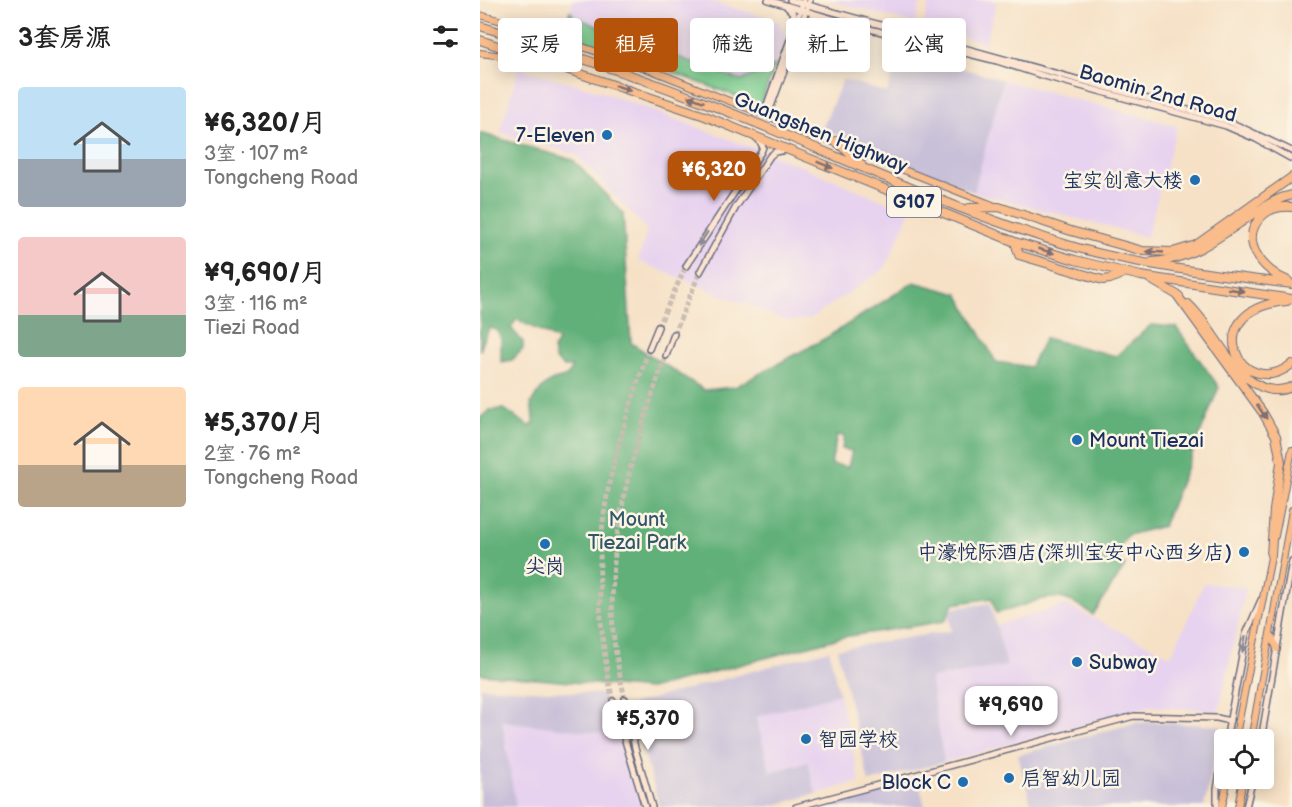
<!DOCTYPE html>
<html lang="zh">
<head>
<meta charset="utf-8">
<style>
  body { margin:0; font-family:"Balsamiq Sans","LXGW WenKai TC",sans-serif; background:#f6f6f6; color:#222; height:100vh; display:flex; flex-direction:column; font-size:22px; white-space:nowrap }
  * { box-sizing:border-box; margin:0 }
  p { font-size:20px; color:#767676 }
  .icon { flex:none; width:33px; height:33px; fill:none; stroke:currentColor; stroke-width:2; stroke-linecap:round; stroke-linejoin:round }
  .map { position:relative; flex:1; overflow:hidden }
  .details { display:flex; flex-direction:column; background:#fff; width:480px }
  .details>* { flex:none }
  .banner { position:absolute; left:18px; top:18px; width:570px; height:54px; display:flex; gap:12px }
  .buttons { position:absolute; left:734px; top:729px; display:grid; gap:12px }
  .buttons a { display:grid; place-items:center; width:60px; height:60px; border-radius:6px; background:#fff; box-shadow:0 3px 15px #0003; font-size:30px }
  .price { position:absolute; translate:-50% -51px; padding:0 14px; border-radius:12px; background:#fff; color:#222; font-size:20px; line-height:39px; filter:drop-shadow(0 2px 3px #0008) }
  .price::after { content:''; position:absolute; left:50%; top:36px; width:18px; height:14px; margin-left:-9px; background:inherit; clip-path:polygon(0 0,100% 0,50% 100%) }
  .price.current { background:#b45309; color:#fff }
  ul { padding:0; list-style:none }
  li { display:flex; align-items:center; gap:18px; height:150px; padding:0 18px }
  li span { display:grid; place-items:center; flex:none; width:168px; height:120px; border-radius:6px; color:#555 }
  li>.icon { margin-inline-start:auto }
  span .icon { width:72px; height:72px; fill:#fffc; stroke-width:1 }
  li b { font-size:26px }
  h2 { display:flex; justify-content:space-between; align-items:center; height:72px; padding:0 18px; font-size:26px }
  .chip { padding:0 21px; border-radius:6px; background:#fff; box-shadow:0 3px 15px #0003; font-size:21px; line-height:54px }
  .chip.current { background:#b45309; color:#fff }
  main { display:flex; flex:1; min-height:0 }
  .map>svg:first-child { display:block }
</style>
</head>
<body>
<main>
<section class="details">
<h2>3套房源<svg class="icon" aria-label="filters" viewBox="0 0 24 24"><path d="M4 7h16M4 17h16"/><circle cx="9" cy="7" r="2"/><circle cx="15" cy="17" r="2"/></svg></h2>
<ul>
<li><span style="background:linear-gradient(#bfe0f5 60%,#9aa5b1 0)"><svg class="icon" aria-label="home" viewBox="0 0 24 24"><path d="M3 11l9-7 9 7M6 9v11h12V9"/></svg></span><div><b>¥6,320/月</b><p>3室 · 107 m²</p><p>Tongcheng Road</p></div></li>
<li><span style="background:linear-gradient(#f6c9c9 65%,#7fa58c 0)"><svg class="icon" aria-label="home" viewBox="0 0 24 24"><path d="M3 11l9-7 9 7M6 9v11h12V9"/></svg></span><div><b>¥9,690/月</b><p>3室 · 116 m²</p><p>Tiezi Road</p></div></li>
<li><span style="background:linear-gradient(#ffd9b3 65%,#b9a48a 0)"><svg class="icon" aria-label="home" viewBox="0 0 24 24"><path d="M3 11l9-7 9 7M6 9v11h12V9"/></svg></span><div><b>¥5,370/月</b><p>2室 · 76 m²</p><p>Tongcheng Road</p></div></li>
</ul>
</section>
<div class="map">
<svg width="812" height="807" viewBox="0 0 812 807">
  <rect width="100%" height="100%" fill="#fcf5e5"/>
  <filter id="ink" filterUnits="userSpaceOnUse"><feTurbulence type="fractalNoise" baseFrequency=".0167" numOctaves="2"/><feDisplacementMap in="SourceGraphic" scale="12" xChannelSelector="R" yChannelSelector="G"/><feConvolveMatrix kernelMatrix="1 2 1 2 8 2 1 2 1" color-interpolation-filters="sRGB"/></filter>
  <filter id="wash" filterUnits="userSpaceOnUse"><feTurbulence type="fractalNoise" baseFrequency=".008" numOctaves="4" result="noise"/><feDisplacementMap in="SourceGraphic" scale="24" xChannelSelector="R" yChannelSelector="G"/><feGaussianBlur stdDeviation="1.35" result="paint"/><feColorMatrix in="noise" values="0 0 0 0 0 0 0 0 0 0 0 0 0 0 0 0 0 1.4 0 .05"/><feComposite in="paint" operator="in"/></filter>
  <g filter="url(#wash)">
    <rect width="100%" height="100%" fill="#f6e1c6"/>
    <path fill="#e7d2ef" d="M93,0H226L298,21L306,36L295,65L261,81L94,17L90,11Z
      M347,0H441L435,24Z
      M450,0H510L517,2L505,43L443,26Z
      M39,68L122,92L316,164L430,212L405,268L330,319L307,321L158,261L167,230L96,155L20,132Z
      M523,80L697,126L667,237L494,192Z
      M724,583L766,587L739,711L669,706L464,762L450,678L527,666L516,625L586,605L691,656Z
      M359,694L380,782L336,794L328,762L290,772L275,717Z
      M21,720L137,735L162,807H36Z"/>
    <path fill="#c8bfd8" d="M421,51L523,80L494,192L342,129L363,79L407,93Z
      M510,603L527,666L450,678L464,762L389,782L357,649L471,631L468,609Z
      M349,650L359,694L276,717L290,772L328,762L336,794L287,807H180L162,747L153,704Z
      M0,687L123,694L137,735L22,721L36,807H0Z
      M669,722L741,726L724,807H552L538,755L655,723Z
      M439,782L445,807H343Z"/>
    <path fill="#79cc8e" stroke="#4a7e76" stroke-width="1.5" d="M90,11L94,17L261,81L295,65L280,105L178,67L81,35Z"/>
    <path fill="#62b079" stroke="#3e706c" stroke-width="1.5" fill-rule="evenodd" d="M0,133L93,160L143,213L151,343L224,390L255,387L346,338L434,282L478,294L516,362L550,367L565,338L636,356L671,325L696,327L739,387L683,526L648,535L634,555L645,566L613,615C571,582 559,605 516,613L512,598L473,604L465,621L363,637L170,689L0,674V418L10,410L24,409L49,426L54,424L51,403C56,396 61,388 68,383C77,376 89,381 92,367H84L75,359L73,349L78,342C75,336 48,327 39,320H36L31,328L43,342V349L32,360L21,362V339L17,330L10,328L5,336L0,351ZM357,435L364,436L362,449L372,451L368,467L351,464Z"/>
  </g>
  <g filter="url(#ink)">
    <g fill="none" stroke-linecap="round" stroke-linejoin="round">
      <path stroke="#cabdb1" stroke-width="5" stroke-dasharray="5 2.5" stroke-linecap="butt" d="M178,327L206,266
        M194,334L220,272
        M145,699C140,676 135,654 133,631C127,537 154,443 186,356
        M133,701C120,643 116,582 123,522C130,463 150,405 169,349"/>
      <g stroke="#686d82" stroke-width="8">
        <path id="secondary" d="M288,0L370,24L517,61L564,76L746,126L776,139L812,159
          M310,0L748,121L812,151
          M307,7L313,13L316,24
          M322,26L331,18L339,16
          M284,113L324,0
          M288,115L330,0
          M206,266L281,152L283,147L278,139
          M220,272L256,207L290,156L295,152L307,150
          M169,349L178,327
          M186,356L194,334
          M145,699L155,748L172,807
          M133,701L165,807
          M746,740L766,634L781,600
          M781,740L812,561
          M316,807L654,716L737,718L750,721
          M737,807V789L744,750
          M766,807L773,778"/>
      </g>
      <g stroke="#686d82" stroke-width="8">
        <path id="primary" d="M0,15L47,28L176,72L515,206
          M0,53L53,60
          M795,536L812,450
          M792,636L797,649
          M755,740L792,552
          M771,740L812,510
          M742,807L748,778
          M758,807L763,778"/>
      </g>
      <g stroke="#686d82" stroke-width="10">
        <path id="highway" d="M0,26C78,50 155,75 231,105C353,152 472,212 598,248C668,267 740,275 812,284
          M0,40L225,116L535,242L595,260L661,276L812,299
          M356,141L381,164
          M489,208L519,207L591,231L663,251L693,252L716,245L812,177
          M535,242L539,255L623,280L630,279L646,272
          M672,262C711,260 739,237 770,216C784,207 796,198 812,195
          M670,279L699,296
          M808,281C783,271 757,240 782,216C790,208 801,206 812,207
          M697,295L783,413L796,436L801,462L794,510L791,555
          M807,301C715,309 760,405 812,364
          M708,304C738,330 763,407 812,387"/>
      </g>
      <use href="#secondary" stroke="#fde4d0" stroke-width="5"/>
      <use href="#primary" stroke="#f9bc8a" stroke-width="6"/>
      <use href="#highway" stroke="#f9bc8a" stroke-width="8"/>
    </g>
    <defs><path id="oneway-solid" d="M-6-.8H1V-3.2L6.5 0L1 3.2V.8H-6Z" transform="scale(1.5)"/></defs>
    <g fill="#7f6e72">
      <use href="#oneway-solid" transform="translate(143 88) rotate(19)"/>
      <use href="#oneway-solid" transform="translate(216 99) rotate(-160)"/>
      <use href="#oneway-solid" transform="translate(345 165) rotate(22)"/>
      <use href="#oneway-solid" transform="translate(566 251) rotate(17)"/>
      <use href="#oneway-solid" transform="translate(675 252) rotate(-177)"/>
      <use href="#oneway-solid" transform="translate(756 290) rotate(9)"/>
      <use href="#oneway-solid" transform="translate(782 412) rotate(55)"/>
    </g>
    <g fill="#8c8a97">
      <use href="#oneway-solid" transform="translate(223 239) rotate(123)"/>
      <use href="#oneway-solid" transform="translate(764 644) rotate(101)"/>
    </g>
  </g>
  <g fill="#1f6fb2" stroke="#fcf5e5" stroke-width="2">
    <circle cx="127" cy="135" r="6"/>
    <circle cx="715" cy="180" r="6"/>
    <circle cx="597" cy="440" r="6"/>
    <circle cx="65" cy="544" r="6"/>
    <circle cx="764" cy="552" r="6"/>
    <circle cx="597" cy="662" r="6"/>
    <circle cx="326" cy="739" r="6"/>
    <circle cx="529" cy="778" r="6"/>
    <circle cx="483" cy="782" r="6"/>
  </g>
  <g text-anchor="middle" stroke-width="5" stroke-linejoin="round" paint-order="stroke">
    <rect fill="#fcf5e5" stroke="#5e6a86" stroke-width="1.5" x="407" y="187" width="54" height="30" rx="4.5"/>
    <g font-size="18" font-weight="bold" fill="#1b2f5e">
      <text x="434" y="208">G107</text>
    </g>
    <g font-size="20" fill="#1b2f5e" stroke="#fcf5e5">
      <text transform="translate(678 93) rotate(16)" y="7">Baomin 2nd Road</text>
      <text transform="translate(341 132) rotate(22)" y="7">Guangshen Highway</text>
    </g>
    <g font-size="20" fill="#1b2f5e" stroke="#fcf5e5" text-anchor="end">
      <text x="115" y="142">7-Eleven</text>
      <text x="703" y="187">宝实创意大楼</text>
      <text x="609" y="447" text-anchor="start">Mount Tiezai</text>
      <text x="752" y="559">中濠悦际酒店(深圳宝安中心西乡店)</text>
      <text x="65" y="573" text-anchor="middle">尖岗</text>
      <text x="609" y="669" text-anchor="start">Subway</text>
      <text x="338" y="746" text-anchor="start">智园学校</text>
      <text x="541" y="785" text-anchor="start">启智幼儿园</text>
      <text x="471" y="789">Block C</text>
    </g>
    <g font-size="20" fill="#32566a" stroke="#fcf5e5">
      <text x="157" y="526">Mount<tspan x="157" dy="23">Tiezai Park</tspan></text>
    </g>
  </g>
</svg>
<div class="buttons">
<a><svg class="icon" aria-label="locate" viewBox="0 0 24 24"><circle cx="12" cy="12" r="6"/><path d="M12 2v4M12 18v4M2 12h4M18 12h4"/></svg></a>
</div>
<b class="price current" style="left:234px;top:202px">¥6,320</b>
<b class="price" style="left:531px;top:737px">¥9,690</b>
<b class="price" style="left:168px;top:751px">¥5,370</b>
<div class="banner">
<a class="chip">买房</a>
<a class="chip current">租房</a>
<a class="chip">筛选</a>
<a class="chip">新上</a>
<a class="chip">公寓</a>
</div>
</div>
</main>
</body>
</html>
